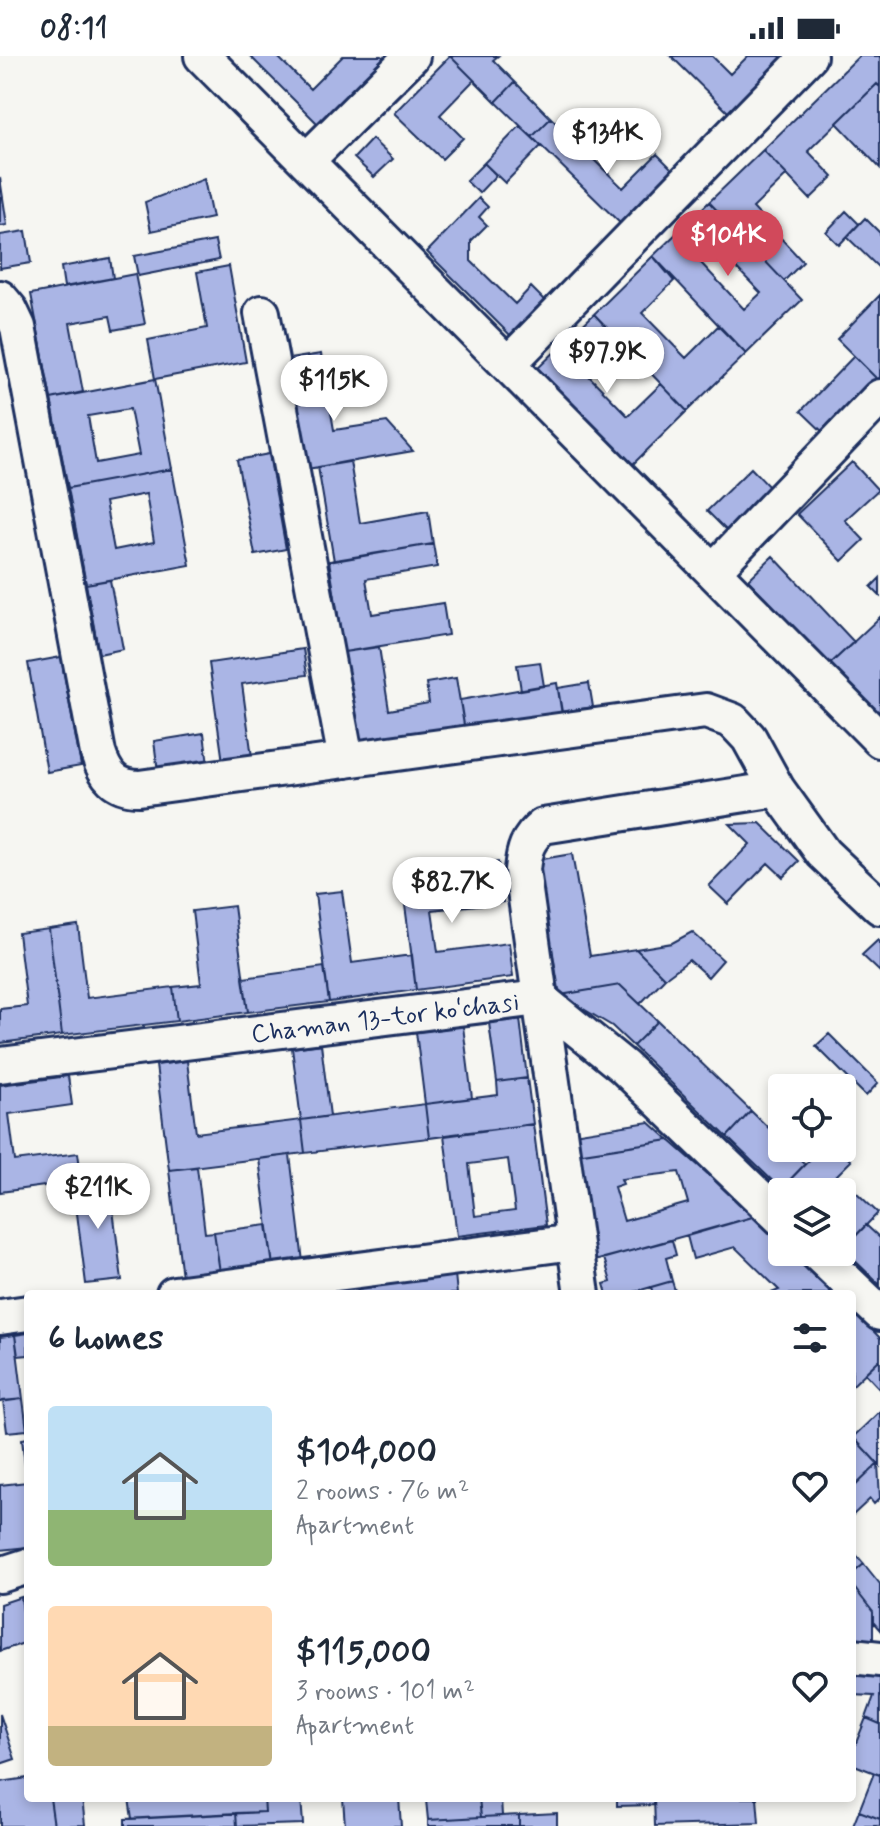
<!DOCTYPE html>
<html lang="en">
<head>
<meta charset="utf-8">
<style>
  body { margin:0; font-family:Mynerve,sans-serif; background:#f2f2f3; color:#1f2937; height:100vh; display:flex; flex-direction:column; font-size:30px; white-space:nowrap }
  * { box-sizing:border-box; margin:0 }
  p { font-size:26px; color:#747a83 }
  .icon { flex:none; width:44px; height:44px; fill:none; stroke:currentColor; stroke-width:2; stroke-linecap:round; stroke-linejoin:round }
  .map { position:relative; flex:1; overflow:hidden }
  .side { position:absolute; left:24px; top:1234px; width:832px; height:512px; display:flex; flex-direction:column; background:#fff; border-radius:8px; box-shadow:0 4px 12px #0003 }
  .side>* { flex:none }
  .tools { position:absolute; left:768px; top:1018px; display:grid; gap:16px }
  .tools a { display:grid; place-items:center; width:88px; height:88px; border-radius:8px; background:#fff; box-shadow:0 4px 12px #0003; font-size:40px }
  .price { position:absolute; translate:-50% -68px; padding:0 18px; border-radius:28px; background:#fff; color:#222; font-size:26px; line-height:52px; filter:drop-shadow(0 2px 4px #0008) }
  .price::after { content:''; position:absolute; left:50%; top:48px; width:24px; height:18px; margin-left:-12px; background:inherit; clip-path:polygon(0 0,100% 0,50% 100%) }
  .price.current { background:#d1495b; color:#fff }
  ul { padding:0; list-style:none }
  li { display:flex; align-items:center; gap:24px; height:200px; padding:0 24px }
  li span { display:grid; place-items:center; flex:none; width:224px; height:160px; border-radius:8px; color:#555 }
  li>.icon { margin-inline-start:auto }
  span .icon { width:96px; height:96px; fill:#fffc; stroke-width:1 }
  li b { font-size:34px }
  h2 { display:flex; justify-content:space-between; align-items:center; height:96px; padding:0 24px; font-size:34px }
  .status { display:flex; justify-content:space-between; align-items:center; height:56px; padding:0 40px; background:#fff; direction:ltr }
  .status svg { height:22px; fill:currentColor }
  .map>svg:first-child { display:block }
</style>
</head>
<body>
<div class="status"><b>08:11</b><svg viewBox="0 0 49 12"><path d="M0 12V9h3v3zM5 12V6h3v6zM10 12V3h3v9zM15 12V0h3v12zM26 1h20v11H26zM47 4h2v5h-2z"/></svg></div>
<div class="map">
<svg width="880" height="1770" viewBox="0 0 880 1770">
  <rect width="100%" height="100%" fill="#f6f6f2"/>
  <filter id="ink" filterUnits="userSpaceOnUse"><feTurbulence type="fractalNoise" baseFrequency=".0125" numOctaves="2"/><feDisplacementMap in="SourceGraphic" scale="16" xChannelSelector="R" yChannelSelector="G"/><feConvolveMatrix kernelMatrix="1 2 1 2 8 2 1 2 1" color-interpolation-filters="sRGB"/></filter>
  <g filter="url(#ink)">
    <path fill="#aab5e5" stroke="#1b2f5e" stroke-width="2" fill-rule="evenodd" d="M250,0H277L310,33L343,0H382L389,7L323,73Z
      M450,0H498L493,4L515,26L496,46Z
      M450,0L474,24L440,59L463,82L442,103L394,57Z
      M671,0H712L730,18L748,0H780L788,8L735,63Z
      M859,0H880V31L877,28L808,95L833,121L810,143L763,94Z
      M515,26L551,62L532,81L496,46Z
      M877,28L880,31V112L837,67Z
      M551,62L623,132L657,98L679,120L627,174L532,81Z
      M520,70L541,90L505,127L484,107Z
      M372,83L393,103L374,121L354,102Z
      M763,94L787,119L753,152L803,206L784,225L709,146Z
      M484,107L496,119L479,137L466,125Z
      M0,122L7,169L0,170Z
      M204,123L212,162L151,175L145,146Z
      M479,142L488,151L479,161L487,169L471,185V205L515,248L531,231L545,245L511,280L427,196Z
      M709,146L802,244L746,298L653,200ZM717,192L761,237L744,253L701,207Z
      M846,155L859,168L839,189L826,176Z
      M865,162L880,177V213L847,181Z
      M26,175L31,207L0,212V179Z
      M215,185L219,204L138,220L134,200Z
      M653,200L674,225L642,257L686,302L718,270L746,298L687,355L594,258Z
      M110,202L113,222L64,231L61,211Z
      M229,210L246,306L155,323L148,284L207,272L197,216Z
      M135,218L145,268L113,274L110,260L70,267L83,336L51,343L31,238Z
      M880,239V326L837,283Z
      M594,258L619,285L586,317L628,360L661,328L687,355L629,412L535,315Z
      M321,298L334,374L387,366L413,395L307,413L289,303Z
      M854,300L880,326L828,381L801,355Z
      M155,323L172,413L68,432L51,343ZM130,353L139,399L96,407L88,360Z
      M269,398L286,493L255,499L237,404Z
      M350,405L360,467L428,455L433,488L334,505L318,411Z
      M852,406L878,434L845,464L864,484L842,505L797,458Z
      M751,412L772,434L728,476L707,455Z
      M172,413L190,509L86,528L68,432ZM146,438L154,486L114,494L105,446Z
      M433,488L437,511L366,523L372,558L443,547L448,579L344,596L329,505Z
      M773,500L854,586L829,609L748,524Z
      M880,522V540L871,531Z
      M110,524L123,593L99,598L86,528Z
      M880,561V664L829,609Z
      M379,591L389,654L429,647L426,627L456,622L465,675L361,693L344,596Z
      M303,593L307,619L242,628L252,701L223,706L209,607Z
      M61,601L81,710L47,716L28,607Z
      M540,606L544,630L521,634L517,609Z
      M557,627L562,659L465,675L460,644Z
      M589,627L593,651L562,656L558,632Z
      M204,677L208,708L158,716L154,685Z
      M760,767L799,805L783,821L768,807L728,848L709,830L750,788L730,768Z
      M572,798L590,900L636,893L665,922L640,948L620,929L560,939L536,804Z
      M498,806L503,846L432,854L438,896L509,887L513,921L416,934L401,818Z
      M342,835L352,907L412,899L416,934L329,946L315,838Z
      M234,850L248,956L177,965L173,931L201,928L192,855Z
      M78,869L87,942L173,931L177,965L62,979L49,873Z
      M49,873L62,979L0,987V953L27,950L18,877Z
      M692,876L723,904L708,921L689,904L665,922L636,893L672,887Z
      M878,884L880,886V916L862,899Z
      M324,911L329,946L248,956L243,922Z
      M620,929L658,965L633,990L612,970L560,939Z
      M520,963L527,1022L497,1026L489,967Z
      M658,965L751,1055L727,1081L633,990Z
      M463,970L472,1042L425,1048L416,976Z
      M829,978L878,1027L866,1040L816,990Z
      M321,988L330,1060L301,1064L292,992Z
      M187,1005L196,1077L301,1064L305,1097L169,1114L156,1009Z
      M68,1020L72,1049L9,1058L15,1105L78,1097L82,1125L0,1136V1029Z
      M527,1022L533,1068L429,1082L425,1048L498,1039L497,1026Z
      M425,1048L429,1082L305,1097L301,1064Z
      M751,1055L782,1085V1092H789L805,1108L781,1133L727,1081Z
      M649,1066L669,1084L576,1098L573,1078Z
      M533,1068L546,1169L457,1180L444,1079ZM508,1103L515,1155L475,1160L469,1108Z
      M669,1084L756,1160L591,1206L576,1098ZM679,1116L688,1147L624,1165L614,1131L623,1128L621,1123Z
      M821,1092H838L851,1105L827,1129L835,1136H783L781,1133Z
      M290,1099L303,1206L273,1210L259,1103Z
      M197,1111L205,1177L214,1176L220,1216L182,1221L169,1114Z
      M109,1122L122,1224L86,1228L73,1126Z
      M856,1136L878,1157L843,1193L842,1143L845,1146Z
      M756,1160L782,1185V1196H793L832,1233L827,1238H769L779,1234L735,1191L693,1203L687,1180Z
      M267,1169L273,1210L220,1216L214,1176Z
      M866,1169L880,1182V1229L843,1193Z
      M672,1184L676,1199L666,1202L672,1225L634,1236V1238H607L604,1228L611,1226L604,1202Z
      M455,1218L457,1238H358L357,1230Z
      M672,1225L676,1238H653L651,1231Z
      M852,1253L880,1282V1303L852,1330Z
      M28,1277V1299L18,1300L15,1279Z
      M15,1279L23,1343L0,1346V1281Z
      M880,1303V1333L865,1317Z
      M23,1343L27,1374L7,1376L3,1345Z
      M880,1355V1410L853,1381Z
      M853,1381L878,1408L852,1433V1382Z
      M28,1382V1436L22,1383Z
      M878,1408L880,1442L874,1448L870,1443L852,1460V1433Z
      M27,1426L28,1491L0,1494V1429Z
      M852,1494L864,1508L852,1518Z
      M864,1508L880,1528V1574L873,1566V1556L852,1529V1518Z
      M852,1529L873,1556V1588L852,1587Z
      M28,1540V1592L21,1541Z
      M21,1541L27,1586L0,1595V1548Z
      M852,1607L880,1610V1668L866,1662L874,1640L852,1639Z
      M0,1658L15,1703L0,1708Z
      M866,1662L880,1668V1719L852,1708V1697Z
      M874,1717L880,1719V1763L859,1755Z
      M28,1722V1742H50L54,1770H0V1726Z
      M50,1742H82L85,1769L54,1770Z
      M129,1742H264L265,1756L132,1763Z
      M264,1742H301L303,1768L237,1770L236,1757L265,1756Z
      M343,1742H399L401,1770H345Z
      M439,1742H479L481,1761L428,1764L426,1744Z
      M479,1742H501L502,1760L481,1761Z
      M617,1742H654V1749L617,1750Z
      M654,1742H757L759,1767L655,1770Z
      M859,1755L880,1763V1770H853Z
      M236,1757L237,1770H125V1763Z
      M557,1757V1770H519V1759Z
      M519,1759V1770H428V1764Z"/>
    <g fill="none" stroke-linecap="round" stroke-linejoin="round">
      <g stroke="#1b2f5e" stroke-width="40">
        <path id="minor" d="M202,0L880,684
          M306,105L412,0
          M0,242L10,254L18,271L98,697C105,719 115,732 139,732L706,655L733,665L749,682L777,733L823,797L880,851
          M262,257L346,704
          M508,308L809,0
          M713,515L880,341
          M0,1009L539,942L624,1011L782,1163
          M816,1196L880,1257
          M174,1238L574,1186
          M582,1238L522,814C524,794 527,783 543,770L777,733
          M0,1261L28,1257
          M0,1519L28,1510
          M852,1600L880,1603"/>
      </g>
      <use href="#minor" stroke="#f6f6f2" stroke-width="34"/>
    </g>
  </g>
  <g text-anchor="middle" stroke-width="6" stroke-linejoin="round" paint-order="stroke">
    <g font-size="26" fill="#1b2f5e" stroke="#f6f6f2">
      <text transform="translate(385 961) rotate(-7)" y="9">Chaman 13-tor koʻchasi</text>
    </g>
  </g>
</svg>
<div class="tools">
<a><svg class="icon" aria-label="locate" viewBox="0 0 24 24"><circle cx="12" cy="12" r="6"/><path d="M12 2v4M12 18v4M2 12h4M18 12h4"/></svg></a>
<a><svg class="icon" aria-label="layers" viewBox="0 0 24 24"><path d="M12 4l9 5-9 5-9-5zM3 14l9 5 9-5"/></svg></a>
</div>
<b class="price" style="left:607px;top:120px">$134K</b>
<b class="price current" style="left:728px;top:222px">$104K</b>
<b class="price" style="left:607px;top:339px">$97.9K</b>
<b class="price" style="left:334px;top:367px">$115K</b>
<b class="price" style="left:452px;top:869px">$82.7K</b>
<b class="price" style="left:98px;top:1175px">$211K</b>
<section class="side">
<h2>6 homes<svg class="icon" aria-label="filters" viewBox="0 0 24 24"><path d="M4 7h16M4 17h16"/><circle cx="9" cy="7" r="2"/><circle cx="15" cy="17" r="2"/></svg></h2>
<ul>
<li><span style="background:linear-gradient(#bfe0f5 65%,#8fb573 0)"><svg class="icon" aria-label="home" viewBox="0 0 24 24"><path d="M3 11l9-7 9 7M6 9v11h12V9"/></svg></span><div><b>$104,000</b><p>2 rooms · 76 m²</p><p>Apartment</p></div><svg class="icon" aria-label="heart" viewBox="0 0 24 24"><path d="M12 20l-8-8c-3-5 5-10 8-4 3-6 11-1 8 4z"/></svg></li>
<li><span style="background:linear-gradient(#ffd9b3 75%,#c2b280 0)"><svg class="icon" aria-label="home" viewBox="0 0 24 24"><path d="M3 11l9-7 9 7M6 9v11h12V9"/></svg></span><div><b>$115,000</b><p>3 rooms · 101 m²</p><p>Apartment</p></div><svg class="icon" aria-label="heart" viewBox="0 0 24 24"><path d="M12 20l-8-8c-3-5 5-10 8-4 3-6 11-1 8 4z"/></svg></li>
</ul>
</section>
</div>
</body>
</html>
